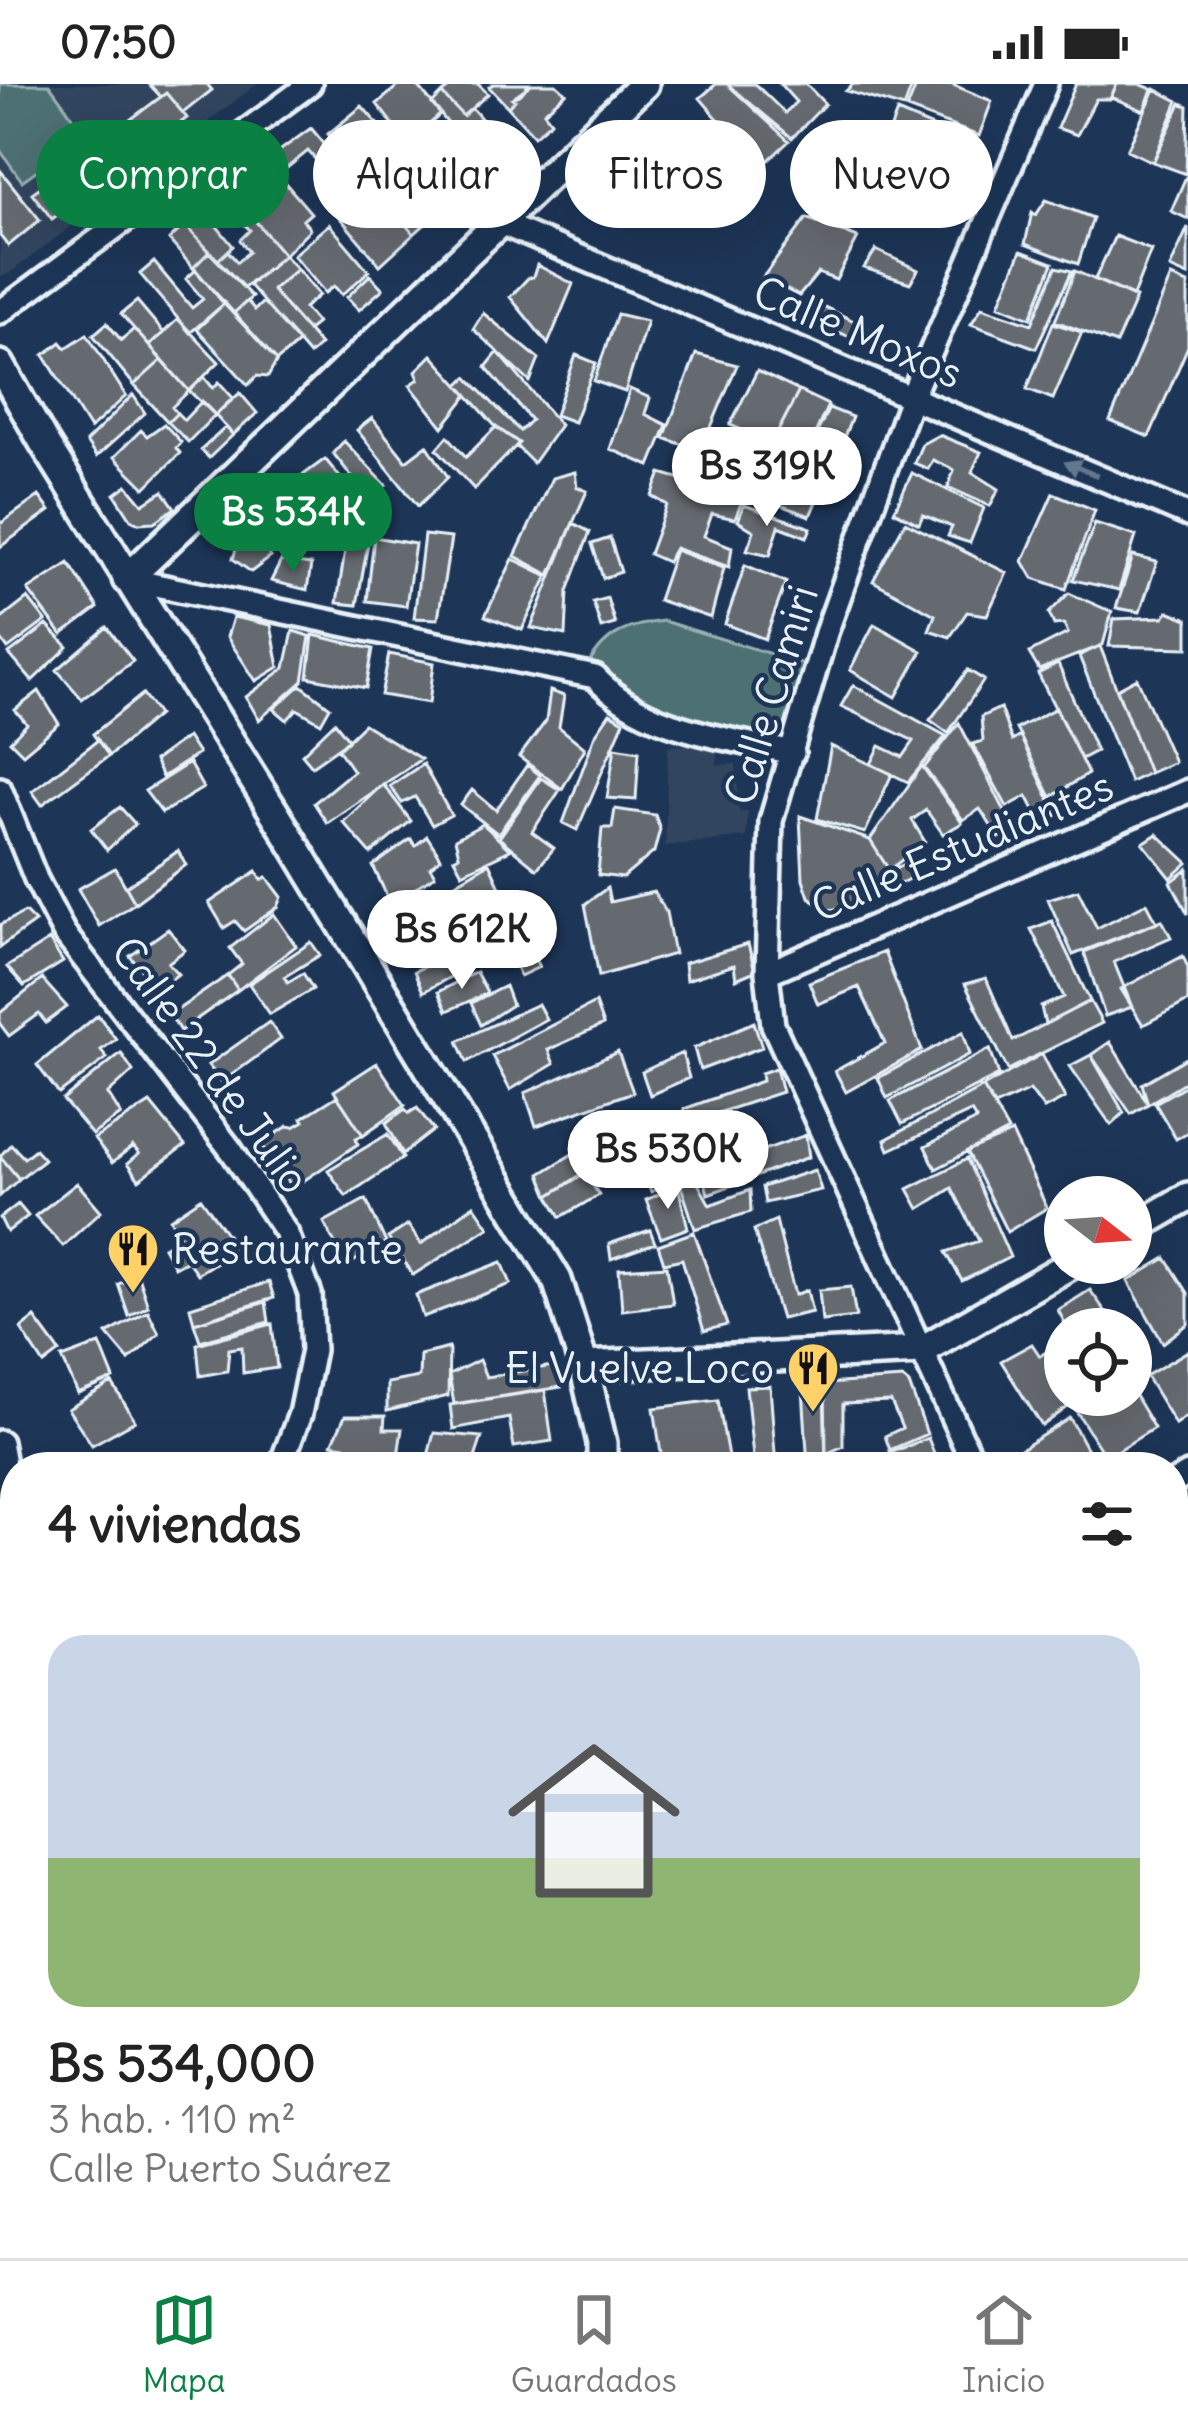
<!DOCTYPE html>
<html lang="es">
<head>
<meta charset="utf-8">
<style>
  body { margin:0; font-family:Delius,sans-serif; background:#f6f6f6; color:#222; height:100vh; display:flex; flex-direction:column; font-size:45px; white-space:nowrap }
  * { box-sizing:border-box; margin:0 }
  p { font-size:39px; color:#767676 }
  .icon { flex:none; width:66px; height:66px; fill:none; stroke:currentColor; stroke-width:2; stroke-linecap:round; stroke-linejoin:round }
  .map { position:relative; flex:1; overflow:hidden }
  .panel { position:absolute; left:0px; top:1368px; width:1188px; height:807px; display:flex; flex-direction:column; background:#fff; border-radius:48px 48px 0 0; box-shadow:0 12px 48px #0002 }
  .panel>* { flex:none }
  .banner { position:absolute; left:36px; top:36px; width:1116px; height:108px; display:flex; gap:24px }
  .needle { width:78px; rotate:107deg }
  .tools { position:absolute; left:1044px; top:1092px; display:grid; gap:24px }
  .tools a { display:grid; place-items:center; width:108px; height:108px; border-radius:50%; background:#fff; box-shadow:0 12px 48px #0002; font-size:60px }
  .price { position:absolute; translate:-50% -102px; padding:0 27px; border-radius:42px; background:#fff; color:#222; font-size:39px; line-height:78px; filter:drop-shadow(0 3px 6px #0008) }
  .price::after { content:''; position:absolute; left:50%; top:72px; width:36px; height:27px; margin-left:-18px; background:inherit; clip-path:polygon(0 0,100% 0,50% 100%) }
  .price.active { background:#0b8043; color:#fff }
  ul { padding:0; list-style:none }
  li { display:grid; align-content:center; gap:24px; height:636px; padding:0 48px }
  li+li { border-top:3px solid #e0e0e0 }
  li span { display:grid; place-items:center; height:372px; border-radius:36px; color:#555 }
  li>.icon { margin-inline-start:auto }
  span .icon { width:216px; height:216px; fill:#fffc; stroke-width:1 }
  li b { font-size:51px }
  h2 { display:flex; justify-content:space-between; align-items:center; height:144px; padding:0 48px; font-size:51px }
  .tag { padding:0 42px; border-radius:54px; background:#fff; box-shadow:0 12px 48px #0002; font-size:42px; line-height:108px }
  .tag.active { background:#0b8043; color:#fff }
  .status { display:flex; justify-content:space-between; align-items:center; height:84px; padding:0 60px; background:#fff; direction:ltr }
  .status svg { height:33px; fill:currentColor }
  .tabs { display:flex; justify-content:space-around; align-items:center; height:168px; border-top:3px solid #e0e0e0; background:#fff; font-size:33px; color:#767676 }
  .tabs a { display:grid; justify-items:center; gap:6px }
  .tabs .active { color:#0b8043 }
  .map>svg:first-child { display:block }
</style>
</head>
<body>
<div class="status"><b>07:50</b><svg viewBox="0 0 49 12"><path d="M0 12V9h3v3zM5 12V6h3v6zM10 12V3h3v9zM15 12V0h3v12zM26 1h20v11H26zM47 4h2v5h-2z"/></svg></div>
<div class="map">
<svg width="1188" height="2174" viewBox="0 0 1188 2174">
  <rect width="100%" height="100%" fill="#1d3557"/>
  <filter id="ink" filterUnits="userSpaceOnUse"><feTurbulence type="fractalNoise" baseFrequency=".00833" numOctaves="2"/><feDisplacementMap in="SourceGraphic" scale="24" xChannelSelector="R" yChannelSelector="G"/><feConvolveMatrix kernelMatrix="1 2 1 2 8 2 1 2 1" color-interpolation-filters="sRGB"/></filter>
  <g filter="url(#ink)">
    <path fill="#33455e" d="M0,0H257L10,189L0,193Z
      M717,659V681L736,680L739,728L748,727L746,753L665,762L668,662Z"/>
    <path fill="#4d7072" stroke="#9ab0b5" stroke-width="3" d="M0,0H49L86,51L22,97L0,66Z
      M663,537L804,580L788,643L764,654L655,626L598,583L589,580C605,549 630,541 663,537Z
      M1188,1406V1651L1173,1637V1415Z"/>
    <path fill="#656a70" stroke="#e8f1f8" stroke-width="3" d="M149,0H207L212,6L183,29L166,9L161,13Z
      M400,0H416L441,30L425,44L430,50L407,68L396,56L401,51L377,20Z
      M453,0H478L488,10L463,32L442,10Z
      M493,0H529L530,1L512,14L515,16L508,23L489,3Z
      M529,0H556L566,9L544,28L551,37L534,52L508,23L515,16L512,14L521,10Z
      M716,0H727L789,57L740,103L727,88L742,63L700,14Z
      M727,0H755L785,29L796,18L780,0H806L825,20L792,54Z
      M853,0H913L904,24L846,7Z
      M917,0H951L992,17L979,52L907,25Z
      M1076,0H1117L1110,15H1096L1077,51L1057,44Z
      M1117,0H1140L1152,5L1144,27L1111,13Z
      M1155,5L1178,17L1153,78L1127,66Z
      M166,9L187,34L89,108L71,81L98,61L104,66L125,51L119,44Z
      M442,10L463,32L472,24L484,38L477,45L496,69L482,81L432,20Z
      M1181,19L1188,22L1186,90L1153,78Z
      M362,22L400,66L365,94L328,50Z
      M897,28L973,60L959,95L884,62Z
      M450,41L485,87L461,108L469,119L456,129L407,68L426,51L431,57Z
      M311,44L356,98L344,108L308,67L278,91L267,76Z
      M667,49L691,80L631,136L600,104Z
      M404,81L442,125L414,150L376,105Z
      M0,86L40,136L8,162L0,152Z
      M61,88L81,114L52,135L32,109Z
      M1188,88V135L1171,127Z
      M281,94L311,129L303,136L310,145L284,171L244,123Z
      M365,94L414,150L380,181L329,121Z
      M1046,116L1093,134L1078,180L1025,160L1032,128L1036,131Z
      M203,125L233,162L218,176L185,141Z
      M251,132L284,171L244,204L218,176L228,167L237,178L249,168L240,156L250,146L243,139Z
      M807,134L858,154L836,196L818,189L799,212L763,193Z
      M329,140L369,187L342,211L334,202L325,209L293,171Z
      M185,141L209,168L193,184L169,156Z
      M1188,143V192L1170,184Z
      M1115,152L1151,166L1133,212L1095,195Z
      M876,166L918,186L910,199L864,184Z
      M1021,167L1053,179L1031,234L999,221Z
      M209,168L252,213L234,229L193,184Z
      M284,171L297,185L272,206L320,261L309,271L249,201Z
      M154,178L192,224L203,215L186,195L196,186L224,220L190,249L140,190Z
      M537,181L573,200L548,260L510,213L528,194L533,193Z
      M1056,183L1072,187L1036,264L971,240L982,223L1032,240Z
      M297,185L319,211L304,224L317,239L307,247L272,206Z
      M1075,187L1136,214L1116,260L1055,237Z
      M370,191L383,205L359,226L347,213Z
      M1171,193L1188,200V262L1149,353L1110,337Z
      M137,217L164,249L149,262L121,230Z
      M247,217L255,226L263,218L299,258L277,277L234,229Z
      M814,218L867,243L864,259L800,232Z
      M224,220L277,277L268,293L257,292L248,301L197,245Z
      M483,229L539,275L530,298L473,245Z
      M617,230L647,237L625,308L594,297Z
      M178,235L219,278L189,307L149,262Z
      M107,239L121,256L134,245L162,276L134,301L93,251Z
      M1053,239L1082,248L1053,315L1027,305Z
      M87,250L126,312L90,345L44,271L61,258L66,264Z
      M498,268L560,341L533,379L516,362L519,359L496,343L459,301L467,293L520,347L531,336L486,283Z
      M696,270L737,281L701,367L664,354Z
      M432,271L468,311L443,343L410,301L419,295L416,287Z
      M576,271L596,279L574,338L555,331Z
      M162,276L189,307L172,323L177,329L168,338L134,301Z
      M757,287L799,307L772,359L730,341Z
      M204,293L213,304L219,298L233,314L215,331L189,307Z
      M630,305L650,314L645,330L667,341L650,382L610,365Z
      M799,307L828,321L804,374L772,359Z
      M240,309L257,329L233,351L215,331Z
      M133,311L145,329L96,373L86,358Z
      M202,317L215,331L188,358L168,338L177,329L184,336Z
      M829,324L852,333L834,378L807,369Z
      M372,334L406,377L427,361L448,393L418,422L357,346Z
      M164,340L181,358L176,364L180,369L145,404L114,373L141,346L147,352Z
      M226,343L233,351L209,374L201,366Z
      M496,343L519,359L474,405L437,365L448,352L466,373Z
      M939,351L981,368L972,388L999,405L990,422L948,403L954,386L933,376L928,385L914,379L922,360Z
      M344,357L386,401L371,417L333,369Z
      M325,375L348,403L318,430L291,400Z
      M711,377L730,381L721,411L742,417L735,435L712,430L704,452L732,463L729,483L675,464L667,478L649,470L667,421L652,412L661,389L699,400Z
      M575,388L577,403L587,407L550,491L515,472L552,394Z
      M912,389L984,424L970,459L948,452L952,443L923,431L919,440L894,427Z
      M768,390L821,406L810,432L758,413Z
      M127,401L143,420L163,407L175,424L155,438L139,439L131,435L115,410Z
      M1053,409L1095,426L1066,505L1033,494L1023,477Z
      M340,410H349L365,428L329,455L318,430Z
      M39,412L50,427L0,463V440Z
      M284,414L307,442L295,454L270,427Z
      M744,421L811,444L807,453L779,442L770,471L747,466L754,447L738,437Z
      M263,426L294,457L284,473L251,441Z
      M905,438L1007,489L987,531L967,528L950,553L929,546L935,531L873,497Z
      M573,439L590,448L568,507L566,551L531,544Z
      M1095,439L1136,452L1119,506L1073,496Z
      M250,451L271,473L251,488L233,475L238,459Z
      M424,451L451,454L438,535L414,534Z
      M374,453L415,460L406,522L367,517Z
      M610,454L621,488L603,494L592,460Z
      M346,459H368L357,521L337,519Z
      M675,466L724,484L711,534L658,516Z
      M1133,472L1157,478L1140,528L1116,524Z
      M513,475L548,492L522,546L485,532Z
      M281,477L311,481L307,506L271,497Z
      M69,479L98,524L62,551L28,506Z
      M745,481L786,498L765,555L725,540Z
      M1069,509L1112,528L1103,561L1039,586L1029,569L1068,549L1064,540L1054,541L1049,529Z
      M28,514L46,537L8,565L0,554V536Z
      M607,514L615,540L601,544L593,518Z
      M1168,527L1188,535V564L1109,562L1114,535L1164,533Z
      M233,533L271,541L279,583L256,597L227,553Z
      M874,540L922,567L896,613L850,586Z
      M47,541L68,563L32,597L9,570Z
      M107,543L133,577L82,615L57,586Z
      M293,547L310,552L303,597L259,636L246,613L285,584Z
      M313,551L373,565L366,604L308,593Z
      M1100,562L1149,689L1130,698L1079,572Z
      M389,570L434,579L429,619L381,611Z
      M1058,580L1096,667L1081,675L1038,590Z
      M968,586L984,596L948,649L930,636Z
      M1137,594L1174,678L1149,689L1117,605Z
      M301,601L330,623L321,639L297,625L287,636L274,625Z
      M853,601L946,652L908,698L871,680L880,662L903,673L914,657L841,622Z
      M39,607L59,640L23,670L10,657L27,640L15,626Z
      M550,607L564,612L559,643L585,664L562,705L519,673L546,637Z
      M143,610L158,631L109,672L93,650Z
      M1000,624L1012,657L1020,652L1057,731L1042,741L1027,712L1007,723L973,660L983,657L981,633Z
      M1056,624L1088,690L1051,713L1016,645Z
      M610,629L624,637L577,746L563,739L595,651Z
      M335,638L349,656L312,682L302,670Z
      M959,639L1016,748L999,754L980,725L963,736L924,684Z
      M364,640L421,675L327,739L314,719L353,687L338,665Z
      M187,653L198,670L162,693L154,677Z
      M98,656L109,672L42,721L32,707Z
      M831,662L892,690L865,749L817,735Z
      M615,663L639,667L636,716L607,714Z
      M189,679L203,704L162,729L145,707Z
      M423,680L451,731L432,741L415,713L402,719L390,702Z
      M527,681L540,691L498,750L461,721L472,706L496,726Z
      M922,682L962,739L943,750L926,726L912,736L925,758L889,786L870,756Z
      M541,694L560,706L532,748L554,764L537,785L499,754Z
      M383,700L411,737L371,770L343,738Z
      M120,723L135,740L107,766L91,745Z
      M615,725L655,731L660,745L654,768L623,794L598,791L602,744H612Z
      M800,732L870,756L889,786L904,781L913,793L854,822L829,826L809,813L803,795Z
      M483,740L510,766L462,789L454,774L459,771L455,755Z
      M1157,750L1188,779L1171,794L1143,759Z
      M427,752L441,774L430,783L435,791L391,821L373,782L411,755L415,762Z
      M178,767L186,781L135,819L126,803Z
      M489,779L501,805L446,837L432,813Z
      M115,784L135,819L99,842L78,805Z
      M1188,785V830L1171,798Z
      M257,787L262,796L267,793L282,813L278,823L244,847L235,837L224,844L209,819Z
      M607,804L610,818L654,808L666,828L674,870L599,892L585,820Z
      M1078,806L1097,844L1147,819L1157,838L1073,871L1048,815Z
      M544,826L551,848L528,861L539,883L520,892L510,869L494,877L483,849Z
      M25,828L35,838L0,863V841Z
      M274,830L296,862L238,906L228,891L242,880L230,864Z
      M1162,836L1171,853L1114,878L1132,923L1105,932L1084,868Z
      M1052,837L1090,917L1045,940L1041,923L1064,913L1031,845Z
      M168,845L185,866L168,879L178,890L157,906L130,872Z
      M49,856L63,878L24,902L7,883Z
      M311,858L320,871L284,893L288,898L303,889L313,905L270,930L249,900Z
      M748,860L755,887L736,895L734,881L686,896L684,879Z
      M884,868L922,966L846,1008L835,987L885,959L859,903L818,920L809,898Z
      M1183,872L1188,884V917L1143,941L1121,905Z
      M445,874L454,891L423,908L414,887Z
      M476,888L487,909L447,927L438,908Z
      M228,891L238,906L180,947L170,931Z
      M986,894L1013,957L1090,917L1102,939L1008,986L965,900Z
      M42,895L67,923L46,939L39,930L9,952L0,940V929Z
      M505,902L512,921L481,941L471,919Z
      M595,919L603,941L548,966L554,980L510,1006L492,972Z
      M538,920L546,935L467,978L458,957Z
      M98,931L116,955L101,966L107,974L59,1010L37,981Z
      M269,938L281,955L222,998L208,981Z
      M754,938L762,963L700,986L694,964Z
      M963,948L970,970L887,1014L878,994Z
      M1110,958L1148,1020L1131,1030L1091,971Z
      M990,965L999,991L902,1040L890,1017Z
      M618,968L633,1008L536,1042L525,1009Z
      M121,969L133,987L108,1010L121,1031L92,1051L63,1016Z
      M682,969L689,994L650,1011L642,988Z
      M1042,970L1065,1014L1044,1025L1030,1006L994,1022L983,1003Z
      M1091,971L1124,1029L1111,1041L1070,982Z
      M1188,973V996L1148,1020L1142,1000Z
      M377,979L405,1021L363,1051L334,1007Z
      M776,984L782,1008L687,1039L684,1025L762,997L761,989Z
      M1188,1000V1048L1176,1055L1155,1019Z
      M983,1003L1008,1047L936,1085L925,1063L976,1036L971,1028L889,1066L885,1056Z
      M337,1012L363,1051L356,1054L358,1060L293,1104L261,1060L288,1042L294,1043L304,1037L302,1034Z
      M150,1019L185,1062L139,1096L127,1080L139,1070L133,1063L112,1079L94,1055Z
      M417,1024L434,1046L403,1070L386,1039L405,1025L409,1029Z
      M718,1029L723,1053L691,1065L693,1074L724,1063L728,1075L682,1094L662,1050Z
      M1012,1049L1047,1124L1007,1148L967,1068Z
      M388,1050L403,1074L346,1112L328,1086Z
      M660,1050L678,1094L651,1108L641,1085L651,1083L639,1060Z
      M806,1051L809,1073L708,1110L702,1088Z
      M11,1060L24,1074L35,1065L44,1075L19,1095L0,1072Z
      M582,1064L591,1084L549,1112L540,1090Z
      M0,1072L19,1095L0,1112Z
      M967,1075L1010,1173L962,1197L946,1168L979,1157L952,1104L919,1125L908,1105Z
      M815,1086L821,1106L765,1119L762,1103Z
      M585,1089L599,1111L561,1133L549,1112Z
      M694,1092L710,1121L750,1106L751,1128L695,1145L681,1102Z
      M77,1099L101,1127L63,1162L35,1132Z
      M678,1102L688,1144L661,1154L646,1116Z
      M201,1114L237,1165L197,1190L187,1176L174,1183L163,1163L181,1154L170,1135Z
      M366,1115L386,1159L346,1182L324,1138Z
      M18,1120L28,1132L7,1148L0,1134Z
      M474,1121L489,1143L413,1191L388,1154L408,1141L421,1160Z
      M776,1136L795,1211L807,1206L812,1228L781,1235L754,1146Z
      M650,1146L655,1159L611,1175L609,1160Z
      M694,1148L727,1241L704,1247L682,1175L664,1179L658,1161Z
      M1166,1174L1188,1209V1240L1163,1259L1128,1197Z
      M502,1178L511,1200L423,1233L416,1211Z
      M667,1182L673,1220L622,1226L619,1185Z
      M138,1192L148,1222L129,1232L118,1200Z
      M269,1198L274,1214L194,1239L190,1223Z
      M851,1203L856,1233L822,1237L819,1206Z
      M1090,1206L1118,1245H1068L1058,1226Z
      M266,1218L269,1238L200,1257L194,1239Z
      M148,1227L159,1249L129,1276L107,1250Z
      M35,1234L60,1268L44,1280L21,1245Z
      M272,1240L277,1284L243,1289L242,1263L229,1265L227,1287L200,1292L197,1260Z
      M100,1260L114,1295L78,1310L62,1274Z
      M1032,1260L1040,1272L1057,1261L1065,1276V1297L1055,1303L1068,1323L1042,1342L1001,1277Z
      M449,1264L448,1312L387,1327V1299L419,1293L420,1271Z
      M1188,1267V1331L1175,1340L1146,1292Z
      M479,1276L486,1293L553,1282L561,1303L454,1320L449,1291Z
      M903,1295L909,1300L927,1350L890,1366L885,1352L902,1344L891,1318L843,1320V1362L826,1370L825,1300Z
      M112,1299L135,1337L92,1361L68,1325Z
      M770,1302L776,1383H754L746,1303Z
      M824,1303L826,1383H808L803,1305Z
      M1131,1305L1154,1344L1106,1374L1068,1314L1131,1311Z
      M545,1306L552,1357L514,1363L509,1334L453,1345L450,1321Z
      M718,1316L728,1373L662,1376L654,1324Z
      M345,1332H385L384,1345H402L398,1372H385L380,1383H346L345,1362L332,1360Z
      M1070,1334L1094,1379L1088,1383H1025L1016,1368Z
      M434,1349L482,1353L472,1383H425Z
      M928,1354L935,1372L909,1383H854Z
      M5,1780L15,1783V1811L0,1807Z
      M13,1813L15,1814V1875L0,1872Z
      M1188,1859V1897L1173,1891V1876Z
      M1173,1901L1188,1905V1936L1173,1931Z
      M15,1902V1978L0,1974V1953Z
      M1173,1943L1188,1948V1983L1173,1978Z
      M1188,2109V2150L1186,2157L1173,2152Z
      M312,2160H346L351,2174H317Z
      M475,2160H519L512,2174L473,2166Z
      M519,2160H540L538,2164L564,2174H512Z
      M573,2160H595L594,2167L607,2174H568Z
      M1042,2160H1079L1073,2174L1040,2165Z"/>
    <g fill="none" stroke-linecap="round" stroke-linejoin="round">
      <g stroke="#e8f1f8" stroke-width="30">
        <path id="minor" d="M498,138L1188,431
          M0,228L310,0
          M127,495L595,593C645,647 725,653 793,669
          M0,705L36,795L64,849L231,1066L287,1150L310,1210L313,1266L300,1330L280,1383
          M767,889L1188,707
          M0,1358L4,1380L0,1407
          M975,1383L773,941L767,889L771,737L826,549L911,314L1046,0
          M1173,1399L1188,1390
          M1173,1682L1188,1697
          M1173,1844L1188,1829
          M174,2160L187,2174
          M0,2168L26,2160
          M846,2174L859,2160"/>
      </g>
      <g stroke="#e8f1f8" stroke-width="36">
        <path id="tertiary" d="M0,281L43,357L284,744L557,1196L584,1282L602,1359V1383
          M127,495L644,0
          M1131,1146L1188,1113
          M584,1282L922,1266L1073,1179
          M893,2160L938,2174"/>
      </g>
      <use href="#minor" stroke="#1d3557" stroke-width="21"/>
      <use href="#tertiary" stroke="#1d3557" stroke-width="27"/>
    </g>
    <defs><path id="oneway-solid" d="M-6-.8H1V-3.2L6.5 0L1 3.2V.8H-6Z" transform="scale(3)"/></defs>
    <use fill="#64778f" href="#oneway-solid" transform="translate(1081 385) rotate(-157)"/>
  </g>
  <defs>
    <g id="restaurant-pin" transform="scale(2.7)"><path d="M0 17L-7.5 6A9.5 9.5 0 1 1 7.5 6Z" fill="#ffd166" stroke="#1d3557"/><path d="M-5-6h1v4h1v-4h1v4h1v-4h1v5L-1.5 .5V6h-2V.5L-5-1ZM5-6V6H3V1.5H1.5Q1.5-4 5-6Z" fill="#111"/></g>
  </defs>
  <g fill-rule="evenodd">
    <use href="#restaurant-pin" x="133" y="1165"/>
    <use href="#restaurant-pin" x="813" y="1284"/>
  </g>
  <g text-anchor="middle" stroke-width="9" stroke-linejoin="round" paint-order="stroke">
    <g font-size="42" fill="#e8f1f8" stroke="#1d3557">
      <text transform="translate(858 248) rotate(23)" y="15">Calle Moxos</text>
      <text transform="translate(771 611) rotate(-73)" y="15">Calle Camiri</text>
      <text transform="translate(962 762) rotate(-23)" y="15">Calle Estudiantes</text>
      <text transform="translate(211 981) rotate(54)" y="15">Calle 22 de Julio</text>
    </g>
    <g font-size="42" fill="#e8f1f8" stroke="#1d3557" text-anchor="start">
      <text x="172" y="1180">Restaurante</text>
      <text x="774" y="1299" text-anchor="end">El Vuelve Loco</text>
    </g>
  </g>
</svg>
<div class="tools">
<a><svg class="needle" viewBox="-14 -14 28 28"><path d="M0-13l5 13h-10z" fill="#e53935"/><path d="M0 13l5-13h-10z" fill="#767676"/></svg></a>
<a><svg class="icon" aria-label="locate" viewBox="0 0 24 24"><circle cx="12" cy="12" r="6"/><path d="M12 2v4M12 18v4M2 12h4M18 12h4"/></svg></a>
</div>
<b class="price" style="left:767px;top:445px">Bs 319K</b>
<b class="price active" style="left:293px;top:491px">Bs 534K</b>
<b class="price" style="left:462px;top:908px">Bs 612K</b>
<b class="price" style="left:668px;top:1128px">Bs 530K</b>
<div class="banner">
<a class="tag active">Comprar</a>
<a class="tag">Alquilar</a>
<a class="tag">Filtros</a>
<a class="tag">Nuevo</a>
</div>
<section class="panel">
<h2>4 viviendas<svg class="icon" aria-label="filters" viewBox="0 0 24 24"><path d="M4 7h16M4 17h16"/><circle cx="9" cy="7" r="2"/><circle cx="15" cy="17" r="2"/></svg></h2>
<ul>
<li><span style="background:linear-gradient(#c9d6e8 60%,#8fb573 0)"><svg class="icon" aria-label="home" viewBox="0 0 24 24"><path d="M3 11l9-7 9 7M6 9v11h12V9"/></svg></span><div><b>Bs 534,000</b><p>3 hab. · 110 m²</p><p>Calle Puerto Suárez</p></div></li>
</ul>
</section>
</div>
<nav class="tabs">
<a class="active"><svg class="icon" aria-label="map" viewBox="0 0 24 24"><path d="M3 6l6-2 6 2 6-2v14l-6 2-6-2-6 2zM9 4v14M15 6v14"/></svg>Mapa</a>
<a><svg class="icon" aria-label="saved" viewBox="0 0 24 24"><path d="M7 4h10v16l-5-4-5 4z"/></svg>Guardados</a>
<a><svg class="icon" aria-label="home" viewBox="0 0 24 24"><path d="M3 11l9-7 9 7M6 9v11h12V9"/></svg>Inicio</a>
</nav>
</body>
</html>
